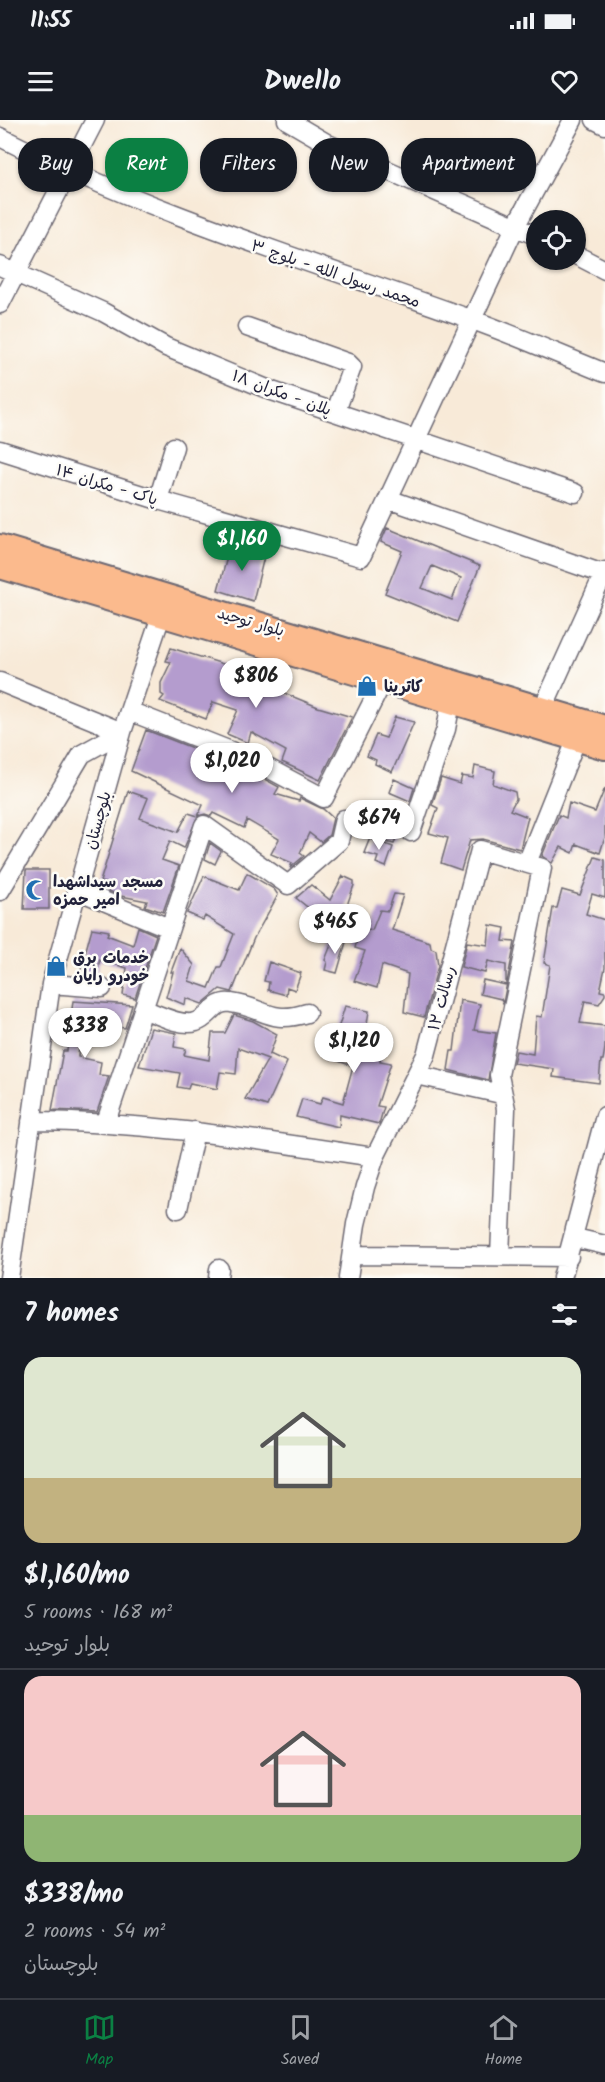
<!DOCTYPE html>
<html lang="en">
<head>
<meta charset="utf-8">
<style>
  body { margin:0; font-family:Kalam,"Playpen Sans Arabic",sans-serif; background:#20242c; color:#f1f3f6; height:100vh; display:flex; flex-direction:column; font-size:22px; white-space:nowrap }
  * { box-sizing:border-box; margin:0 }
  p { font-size:20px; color:#9ea1a6 }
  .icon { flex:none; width:33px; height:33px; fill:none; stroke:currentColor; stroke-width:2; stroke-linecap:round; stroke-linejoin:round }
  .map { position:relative; height:1158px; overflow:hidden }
  .sheet { display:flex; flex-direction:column; background:#171b24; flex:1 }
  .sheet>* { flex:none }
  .guide { position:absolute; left:18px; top:18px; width:570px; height:54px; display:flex; gap:12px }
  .tools { position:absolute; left:526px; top:90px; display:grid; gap:12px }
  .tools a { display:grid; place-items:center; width:60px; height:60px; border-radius:50%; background:#171b24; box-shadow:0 2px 4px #0004; font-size:30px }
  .price { position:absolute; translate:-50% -51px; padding:0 14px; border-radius:21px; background:#fff; color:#222; font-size:20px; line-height:39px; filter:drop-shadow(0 2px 3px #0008) }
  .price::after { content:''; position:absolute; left:50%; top:36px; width:18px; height:14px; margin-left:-9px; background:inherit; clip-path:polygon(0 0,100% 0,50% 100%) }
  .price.selected { background:#0b8043; color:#fff }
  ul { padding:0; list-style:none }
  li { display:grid; align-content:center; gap:12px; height:318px; padding:0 24px }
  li+li { border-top:2px solid #363941 }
  li span { display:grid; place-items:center; height:186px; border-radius:18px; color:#555 }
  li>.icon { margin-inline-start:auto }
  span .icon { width:108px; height:108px; fill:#fffc; stroke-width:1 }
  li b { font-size:26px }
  h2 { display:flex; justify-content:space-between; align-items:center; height:72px; padding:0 24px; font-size:26px }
  .tag { padding:0 21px; border-radius:24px; background:#171b24; box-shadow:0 2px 4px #0004; font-size:21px; line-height:54px }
  .tag.selected { background:#0b8043; color:#fff }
  .status { display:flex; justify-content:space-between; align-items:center; height:42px; padding:0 30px; background:#171b24; direction:ltr }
  .status svg { height:16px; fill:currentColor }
  header { display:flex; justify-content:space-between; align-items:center; height:78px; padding:0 24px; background:#171b24; font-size:27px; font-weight:600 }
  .dock { display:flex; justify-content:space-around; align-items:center; height:84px; border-top:2px solid #363941; background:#171b24; font-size:16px; color:#9ea1a6 }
  .dock a { display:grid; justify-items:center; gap:3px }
  .dock .selected { color:#0b8043 }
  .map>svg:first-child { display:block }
</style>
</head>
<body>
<div class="status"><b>11:55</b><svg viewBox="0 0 49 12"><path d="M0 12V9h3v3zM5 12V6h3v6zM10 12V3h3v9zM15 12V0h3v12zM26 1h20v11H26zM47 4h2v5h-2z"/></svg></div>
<header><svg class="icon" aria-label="menu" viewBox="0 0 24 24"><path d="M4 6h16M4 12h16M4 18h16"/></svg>Dwello<svg class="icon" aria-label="heart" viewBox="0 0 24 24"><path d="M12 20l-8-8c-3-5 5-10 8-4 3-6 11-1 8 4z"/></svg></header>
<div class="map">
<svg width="605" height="1158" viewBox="0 0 605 1158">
  <rect width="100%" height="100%" fill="#fdfcf7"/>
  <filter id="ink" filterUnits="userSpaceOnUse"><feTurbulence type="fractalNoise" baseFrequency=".0167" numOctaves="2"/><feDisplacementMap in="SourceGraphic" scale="12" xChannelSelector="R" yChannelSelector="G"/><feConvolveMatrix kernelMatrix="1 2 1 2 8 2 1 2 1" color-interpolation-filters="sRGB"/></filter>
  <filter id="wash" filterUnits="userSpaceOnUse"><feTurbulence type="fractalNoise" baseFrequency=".008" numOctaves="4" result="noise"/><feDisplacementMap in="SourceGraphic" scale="24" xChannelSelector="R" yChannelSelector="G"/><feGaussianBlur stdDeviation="1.35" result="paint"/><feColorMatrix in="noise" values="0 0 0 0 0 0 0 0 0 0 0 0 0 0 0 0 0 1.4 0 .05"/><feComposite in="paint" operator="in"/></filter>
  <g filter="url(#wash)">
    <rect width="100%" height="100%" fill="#f8ead8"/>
    <g id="blocks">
      <path fill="#b49cce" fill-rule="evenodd" d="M387,408L480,446L457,502L385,473L402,431L381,422ZM432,446L461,458L452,480L422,468Z
        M231,423L265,433L253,481L218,470Z
        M171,528L282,562L286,566L284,573L318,587L352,597L320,660L282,642L286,631L251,612L248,623L227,614L238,590L213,582L206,599L160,581L164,576L161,574V563L171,542L166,541Z
        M395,597L414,602L392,652L375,644L376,640L367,636L376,615L386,618Z
        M146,610L246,649L279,667L275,674L299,681L300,678L323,689L333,698L329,715L321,722L309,713L300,733L304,736L290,748L292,743L271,734L279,719L247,700L244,708L213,693L211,696L205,694L198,696L203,685L131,651Z
        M475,646L495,651L493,664L515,672L516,679L510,690L528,697L520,729L483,719L470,720L461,750L441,743L448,718L429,713L438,688L432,685L441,658L460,664L462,656L473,658Z
        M394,659L414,668L410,681L389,672Z
        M605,668V717L600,733L576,724L573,733L561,727L552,743L542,736L559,695L566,698L569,683L595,692Z
        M128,671L148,678L140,698L178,712L188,693L198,696L184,728L170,721L162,740L179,746L163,792L145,786L147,781L121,776L104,769L105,763L100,762Z
        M363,704L396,718L394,724L358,714Z
        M370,718L393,727L386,747L376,743L378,737L364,733Z
        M210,723L221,731L215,744L205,739Z
        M595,737L605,740V778L592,774L586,794L605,800V848L600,871L605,872V875L599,884L585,881L580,903L605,906V928L603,940H601L599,963L553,957L554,949L513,943L516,931L533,934L536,896L542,897L550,845L544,843L553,788H557L562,770L580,775Z
        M26,750H49V789H24Z
        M247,753L274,769L278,775L254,818L232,872L220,869L202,884L186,878L185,885L166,877L173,852H171L180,828L194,845L189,861L209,868L218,847H221L234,814L205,796L203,800L187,793L204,756L239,770Z
        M343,756L354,761V765L345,791L335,809L296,778L311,765L330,780Z
        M394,774L403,775L392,810L430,822L431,828L436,830L438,846L424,897L404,892L408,854L382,845L377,868L354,861L365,831L355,828L360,807L372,810L380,790L388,791Z
        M490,805L505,808L503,821L515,822L503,883L501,879L480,874L483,860L506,865V845L488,841L485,853L461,847L467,822L488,825Z
        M138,807L156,815L135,878L123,875L127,848L100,840L95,856L79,855L92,808L109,811L107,815L133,825Z
        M335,815L346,822L337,853L325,850L327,842L325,840Z
        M269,842L301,853L295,870L287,867L286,875L268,870L269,862L264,861Z
        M460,880L480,884L474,910L496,913L488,960L448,950L451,931H454Z
        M73,881L132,885L125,908L81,903L78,937L101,942L99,955L109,956L97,992L52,990L63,931H67Z
        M345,886L369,891L366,910L384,914L380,941L391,943L377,986L384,987L379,1004L340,995L339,1007L296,997L302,979L320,984L323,977L343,983L353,946L329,938Z
        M234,895L253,901L277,914L269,936L270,934L287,942L267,986L245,979L268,939L238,928L236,954L220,952L217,969L190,963L188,969L177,967L180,953L139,946L151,908L176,913L174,927L186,929L184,935L209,940L212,913H225Z"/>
    </g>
  </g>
  <g filter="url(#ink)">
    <use href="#blocks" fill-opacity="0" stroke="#6d6872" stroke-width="1.5"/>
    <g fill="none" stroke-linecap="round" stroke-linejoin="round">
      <g stroke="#6d6872" stroke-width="21">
        <path id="minor" d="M287,0L328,24L537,116
          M595,0L605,5
          M0,17C151,94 312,142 470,199C515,215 560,235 605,253
          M576,135L605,150
          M0,146L103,192L166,227L272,271L575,373
          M0,184L95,0
          M247,207L348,243L352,247L336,291
          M0,330L158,380L361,437L516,105L573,0
          M388,379L603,454
          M158,380L174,327
          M0,562L122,612
          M543,588L605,451
          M129,591L251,639L324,678L383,561
          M411,712L446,609L451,582
          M527,743L581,608
          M77,770L169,808
          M0,771L82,634L122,612
          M51,864L102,868
          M143,889C157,894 181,907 196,902C210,898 214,880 231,883C264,887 269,905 307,893
          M417,955L501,974
          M31,1001C149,1002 258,1020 375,1037
          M106,1002L204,705L288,765L339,721L344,699
          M178,1089L195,1011
          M575,1118L605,1125
          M352,1135L569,1137
          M9,1158L51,864L122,612L165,484
          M218,1158L219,1149
          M348,1158L356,1104L365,1067L375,1037L426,935L480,730L542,748L499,955L506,989L500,1136
          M562,1158L605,996"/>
      </g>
      <g stroke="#6d6872" stroke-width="26">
        <path id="major" d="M0,426L605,607
          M0,447L605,628"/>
      </g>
      <use href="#minor" stroke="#fff" stroke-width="18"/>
      <use href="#major" stroke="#fbba8d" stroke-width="22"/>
    </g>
  </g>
  <defs>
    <g id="shop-bare" transform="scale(1.62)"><path d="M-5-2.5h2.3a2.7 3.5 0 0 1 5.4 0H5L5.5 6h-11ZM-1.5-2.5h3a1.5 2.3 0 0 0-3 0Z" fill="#1f6fb2" stroke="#fdfcf7" stroke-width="2.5" paint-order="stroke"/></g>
    <g id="mosque-bare" transform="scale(1.62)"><path d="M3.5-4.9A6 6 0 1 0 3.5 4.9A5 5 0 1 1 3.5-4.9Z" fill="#1f6fb2" stroke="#fdfcf7" stroke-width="2.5" paint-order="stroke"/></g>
  </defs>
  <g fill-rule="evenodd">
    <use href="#shop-bare" x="367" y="566"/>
    <use href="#mosque-bare" x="36" y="770"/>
    <use href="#shop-bare" x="56" y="846"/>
  </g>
  <g text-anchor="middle" stroke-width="5" stroke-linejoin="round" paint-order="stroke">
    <g font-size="16" fill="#22223b" stroke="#fdfcf7">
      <text transform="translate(336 153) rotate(19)" y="6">محمد رسول الله - بلوچ ۳</text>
      <text transform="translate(282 272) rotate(20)" y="6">پلان - مکران ۱۸</text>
      <text transform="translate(107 364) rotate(17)" y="6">پاک - مکران ۱۴</text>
      <text transform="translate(251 501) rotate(16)" y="6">بلوار توحید</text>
      <text transform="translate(97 700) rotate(-74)" y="6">بلوچستان</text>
      <text transform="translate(441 878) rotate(-75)" y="6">رسالت ۱۲</text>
    </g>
    <g font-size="16" font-weight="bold" fill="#22223b" stroke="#fdfcf7" text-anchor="start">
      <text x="384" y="572">کاترینا</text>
      <text x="53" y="767">مسجد سیداشهدا<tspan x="53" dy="18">امیر حمزه</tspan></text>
      <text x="73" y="843">خدمات برق<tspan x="73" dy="18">خودرو رایان</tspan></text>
    </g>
  </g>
</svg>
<div class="tools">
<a><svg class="icon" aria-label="locate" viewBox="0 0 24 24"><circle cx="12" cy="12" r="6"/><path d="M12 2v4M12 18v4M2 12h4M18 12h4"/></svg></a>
</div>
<b class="price selected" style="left:242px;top:452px">$1,160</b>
<b class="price" style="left:256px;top:589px">$806</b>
<b class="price" style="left:232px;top:674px">$1,020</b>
<b class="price" style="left:379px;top:731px">$674</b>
<b class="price" style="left:335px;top:835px">$465</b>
<b class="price" style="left:85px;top:939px">$338</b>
<b class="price" style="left:354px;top:954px">$1,120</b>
<div class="guide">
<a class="tag">Buy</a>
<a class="tag selected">Rent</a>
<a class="tag">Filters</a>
<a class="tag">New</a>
<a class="tag">Apartment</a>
</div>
</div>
<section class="sheet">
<h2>7 homes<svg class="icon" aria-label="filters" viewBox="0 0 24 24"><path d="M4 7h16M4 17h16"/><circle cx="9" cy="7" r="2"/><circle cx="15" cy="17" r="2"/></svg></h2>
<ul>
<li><span style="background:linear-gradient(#dfe7d0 65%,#c2b280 0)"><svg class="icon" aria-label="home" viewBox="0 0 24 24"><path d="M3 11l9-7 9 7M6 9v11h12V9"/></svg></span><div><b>$1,160/mo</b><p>5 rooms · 168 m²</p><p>بلوار توحید</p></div></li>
<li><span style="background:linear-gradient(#f6c9c9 75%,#8fb573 0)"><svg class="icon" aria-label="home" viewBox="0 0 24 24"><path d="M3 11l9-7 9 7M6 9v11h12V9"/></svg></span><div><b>$338/mo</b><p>2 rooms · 54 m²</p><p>بلوچستان</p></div></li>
</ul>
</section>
<nav class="dock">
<a class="selected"><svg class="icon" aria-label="map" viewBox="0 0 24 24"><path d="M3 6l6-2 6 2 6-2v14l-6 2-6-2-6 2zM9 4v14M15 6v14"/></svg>Map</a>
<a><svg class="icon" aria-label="saved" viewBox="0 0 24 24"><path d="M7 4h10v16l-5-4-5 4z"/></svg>Saved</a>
<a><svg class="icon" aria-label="home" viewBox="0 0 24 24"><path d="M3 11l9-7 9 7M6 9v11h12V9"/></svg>Home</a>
</nav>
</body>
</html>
